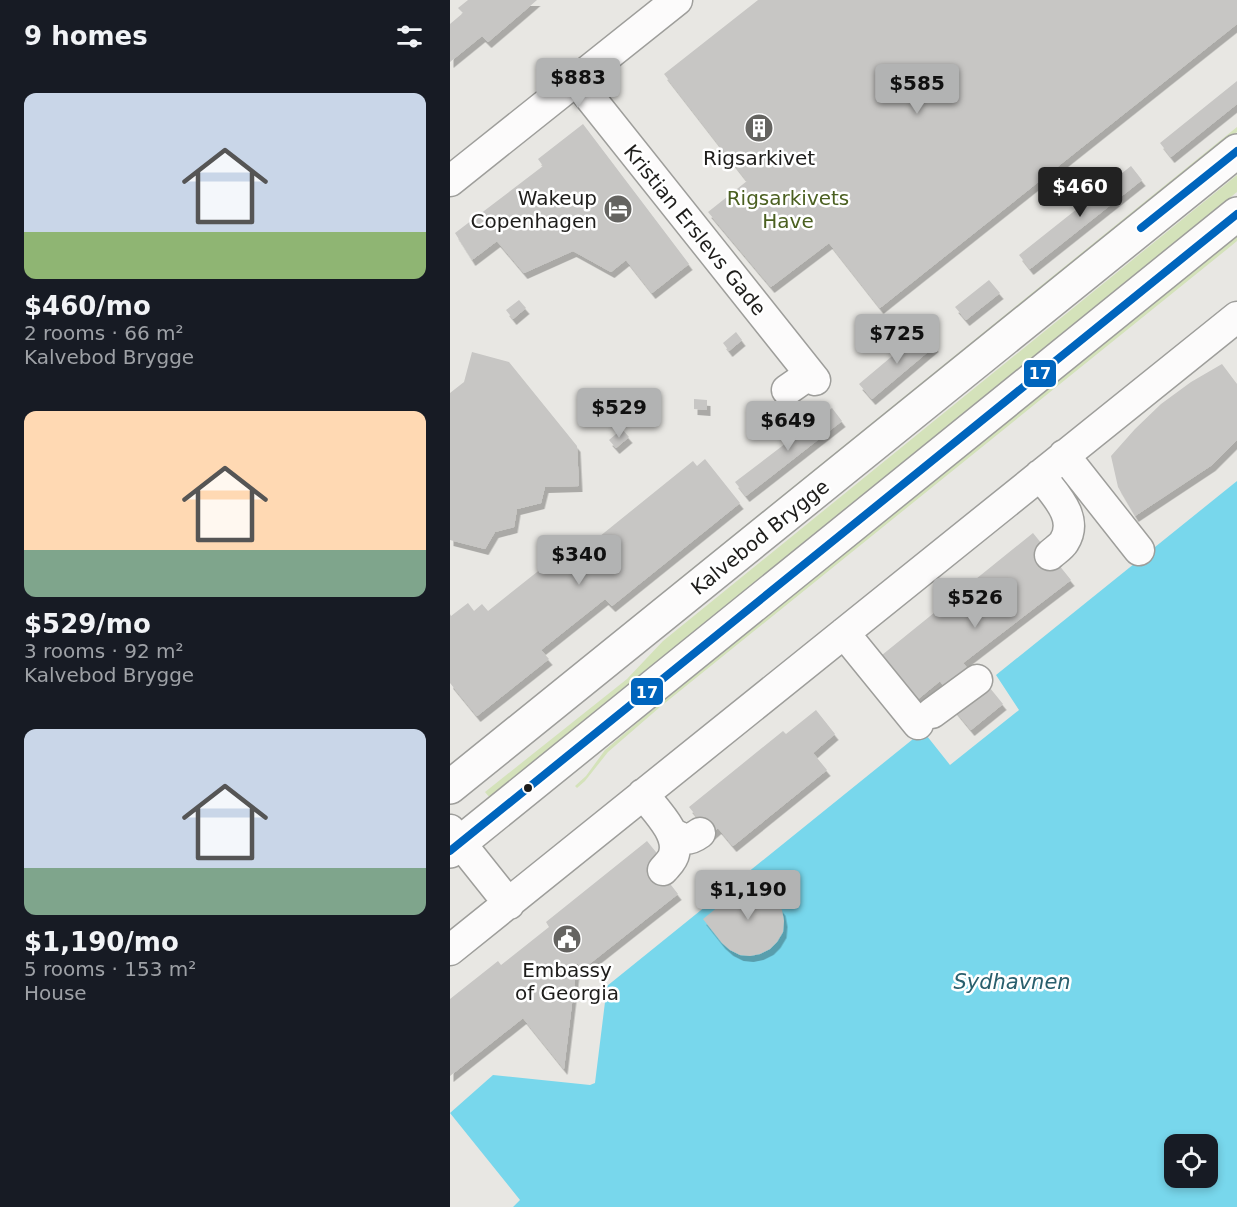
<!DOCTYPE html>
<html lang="en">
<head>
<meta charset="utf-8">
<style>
  body { margin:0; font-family:"DejaVu Sans",sans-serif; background:#20242c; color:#f1f3f6; height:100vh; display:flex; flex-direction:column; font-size:22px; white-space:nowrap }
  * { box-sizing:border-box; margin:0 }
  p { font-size:20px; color:#9ea1a6 }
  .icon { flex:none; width:33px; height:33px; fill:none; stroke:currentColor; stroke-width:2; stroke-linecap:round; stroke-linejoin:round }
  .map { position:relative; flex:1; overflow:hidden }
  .sheet { display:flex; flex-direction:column; background:#171b24; width:450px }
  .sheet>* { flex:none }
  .controls { position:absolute; left:714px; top:1134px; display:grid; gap:12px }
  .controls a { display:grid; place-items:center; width:54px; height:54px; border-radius:12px; background:#171b24; box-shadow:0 3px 9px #0003; font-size:30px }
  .price { position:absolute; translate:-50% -51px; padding:0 14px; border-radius:6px; background:#b2b3b3; color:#111; font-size:20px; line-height:39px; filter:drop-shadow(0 2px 3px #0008) }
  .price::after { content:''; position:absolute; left:50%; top:36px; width:18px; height:14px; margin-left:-9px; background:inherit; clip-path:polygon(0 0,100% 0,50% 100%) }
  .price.current { background:#222; color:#fff }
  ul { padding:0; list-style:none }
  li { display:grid; align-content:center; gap:12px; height:318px; padding:0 24px }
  li span { display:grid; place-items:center; height:186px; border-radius:12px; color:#555 }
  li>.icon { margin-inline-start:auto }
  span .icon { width:108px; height:108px; fill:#fffc; stroke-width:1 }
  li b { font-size:26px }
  h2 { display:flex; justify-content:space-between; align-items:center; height:72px; padding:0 24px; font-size:26px }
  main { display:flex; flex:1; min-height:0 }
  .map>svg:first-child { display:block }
</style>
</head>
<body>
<main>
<section class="sheet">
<h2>9 homes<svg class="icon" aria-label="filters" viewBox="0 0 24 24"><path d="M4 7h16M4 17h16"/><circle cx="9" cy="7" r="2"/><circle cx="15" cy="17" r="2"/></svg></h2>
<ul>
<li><span style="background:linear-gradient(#c9d6e8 75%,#8fb573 0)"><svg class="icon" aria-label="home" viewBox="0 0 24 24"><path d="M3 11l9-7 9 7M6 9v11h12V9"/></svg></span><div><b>$460/mo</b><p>2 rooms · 66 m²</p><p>Kalvebod Brygge</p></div></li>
<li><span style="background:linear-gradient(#ffd9b3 75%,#7fa58c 0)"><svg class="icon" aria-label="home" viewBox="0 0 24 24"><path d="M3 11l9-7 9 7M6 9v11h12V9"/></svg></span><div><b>$529/mo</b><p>3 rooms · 92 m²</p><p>Kalvebod Brygge</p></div></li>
<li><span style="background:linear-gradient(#c9d6e8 75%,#7fa58c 0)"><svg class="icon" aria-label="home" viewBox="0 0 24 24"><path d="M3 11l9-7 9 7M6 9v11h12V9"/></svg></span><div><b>$1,190/mo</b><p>5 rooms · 153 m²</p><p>House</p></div></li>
</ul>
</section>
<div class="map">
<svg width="787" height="1207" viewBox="0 0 787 1207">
  <defs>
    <filter id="shadow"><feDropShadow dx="3.5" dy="6" stdDeviation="0" flood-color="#0004"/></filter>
  </defs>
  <rect width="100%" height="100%" fill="#e8e7e3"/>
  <path fill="#d4e2ba" d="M787,127V132L225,586L223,584Z
    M787,175V192L40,798L35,792L177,679L213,641Z
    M787,235V241L781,246L210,707L158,752L135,781L127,788L125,786L136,776L155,750L208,705Z"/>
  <path fill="#78d7ec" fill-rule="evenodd" d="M787,481V1207H63L70,1200L0,1113L43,1075L140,1085L145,1083L157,986L473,731L500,765L569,710L546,675ZM724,1144H758V1178H724Z"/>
  <path fill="#c7c6c4" filter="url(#shadow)" d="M18,0H87L38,42L32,36L0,62V24L13,13L8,8Z
    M308,0H787V24L430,308L379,243L321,287L258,212L297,181L214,74Z
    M787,81V104L721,157L710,143Z
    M133,124L239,264L202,293L176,260L161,272L123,251L74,273L47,241L22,260L5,233L93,166L88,159Z
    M681,166L692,180L580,269L569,255Z
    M539,280L550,293L516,320L505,307Z
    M69,300L76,308L63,319L56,310Z
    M472,331L485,346L422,399L409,384Z
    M286,332L292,340L279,351L273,343Z
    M22,352L59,362L127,446L129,486L95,487L91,503L67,509L64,527L45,532L35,549L0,540V393L14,382Z
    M772,364L787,384V440L762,465L685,516L668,487L661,456L685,429L711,404L741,382Z
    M244,399L257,400V410L244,409Z
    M382,408L392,421L296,496L285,482Z
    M172,429L179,437L166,448L159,440Z
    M255,459L290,503L162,606L155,599L91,650L99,659L27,716L0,683V614L1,616L18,603L24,611L32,604L38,611L116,549L120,554L128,547L143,565L150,559L139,545L243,461L247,466Z
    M583,533L621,580L513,663L518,669L522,666L553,704L521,730L490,692L495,688L490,681L467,700L432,655Z
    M366,710L385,734L363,753L377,770L283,846L268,828L261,834L239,807L333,731L336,734Z
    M197,841L210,857L214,876L228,894L133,969L127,963L114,1069L73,1018L0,1076V999L48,961L51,965L99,927L96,922Z
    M306,876L332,910L334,921L333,932L327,942L320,949L310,954L300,956L290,955L280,950L272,943L253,919Z"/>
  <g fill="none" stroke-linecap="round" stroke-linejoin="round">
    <g stroke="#9e9e9b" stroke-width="33">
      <path id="minor" d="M126,80L365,380
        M0,181L227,0
        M337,390L360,374
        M614,455L689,550
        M590,475C603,493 630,517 614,542C611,547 604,551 600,555
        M394,633L468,724
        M482,713L527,680
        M193,794C205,810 230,833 224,854C223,860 217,865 213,870
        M0,830L59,904
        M222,833C234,840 239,841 250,833
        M0,950L787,317"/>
    </g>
    <g stroke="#9e9e9b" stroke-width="36">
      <path id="major" d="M0,787L787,151
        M0,851L787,214"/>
    </g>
    <use href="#minor" stroke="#fcfbfb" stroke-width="30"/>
    <use href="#major" stroke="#fcfbfb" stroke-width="33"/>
    <g stroke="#fff" stroke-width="12">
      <path id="bus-1" d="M691,228L787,151
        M0,851L787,214"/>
    </g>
    <use href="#bus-1" stroke="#0065bd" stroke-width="8"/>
  </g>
  <defs>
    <g id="building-disc" transform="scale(1.5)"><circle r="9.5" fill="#656461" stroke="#fff"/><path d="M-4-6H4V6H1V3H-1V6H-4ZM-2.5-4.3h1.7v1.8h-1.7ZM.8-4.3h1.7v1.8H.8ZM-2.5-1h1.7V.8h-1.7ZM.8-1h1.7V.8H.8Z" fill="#fff"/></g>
    <g id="hotel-disc" transform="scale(1.5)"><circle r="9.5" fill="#656461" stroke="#fff"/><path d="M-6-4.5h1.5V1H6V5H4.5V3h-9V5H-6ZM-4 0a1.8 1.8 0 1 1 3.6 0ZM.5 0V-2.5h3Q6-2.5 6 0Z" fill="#fff"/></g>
    <g id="civic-disc" transform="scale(1.5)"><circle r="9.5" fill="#656461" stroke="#fff"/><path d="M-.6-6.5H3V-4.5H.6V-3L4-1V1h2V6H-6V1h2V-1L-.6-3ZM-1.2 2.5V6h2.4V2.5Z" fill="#fff"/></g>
  </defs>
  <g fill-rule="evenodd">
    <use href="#building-disc" x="309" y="128"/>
    <use href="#hotel-disc" x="168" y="209"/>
    <use href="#civic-disc" x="117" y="939"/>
  </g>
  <circle fill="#1e1d1b" stroke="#fff" stroke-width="2" cx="78" cy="788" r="5"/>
  <g text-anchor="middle" stroke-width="5" stroke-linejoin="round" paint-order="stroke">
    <g font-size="20" fill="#1e1d1b" stroke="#fff">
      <text x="309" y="165">Rigsarkivet</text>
      <text x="147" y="205" text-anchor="end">Wakeup<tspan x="147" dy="23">Copenhagen</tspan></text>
      <text x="117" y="977">Embassy<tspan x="117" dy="23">of Georgia</tspan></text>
    </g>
    <g font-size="20" fill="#4b6021" stroke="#fff">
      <text x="338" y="205">Rigsarkivets<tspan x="338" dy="23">Have</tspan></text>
    </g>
    <g font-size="20" fill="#1e1d1b" stroke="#fff">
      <text transform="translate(245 230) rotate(51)" y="7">Kristian Erslevs Gade</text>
      <text transform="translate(310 537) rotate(-39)" y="7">Kalvebod Brygge</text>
    </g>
    <g font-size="21" font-style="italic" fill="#295f6d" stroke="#fff">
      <text x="562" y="989">Sydhavnen</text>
    </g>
  </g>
  <g stroke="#fff" stroke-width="2">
    <rect x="573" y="359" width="34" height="29" rx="6" fill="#0065bd"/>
    <rect x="180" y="677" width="34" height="29" rx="6" fill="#0065bd"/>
  </g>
  <g font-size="16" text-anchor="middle" font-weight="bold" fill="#fff">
    <text x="590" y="379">17</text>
    <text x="197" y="698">17</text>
  </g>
</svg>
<div class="controls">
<a><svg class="icon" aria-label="locate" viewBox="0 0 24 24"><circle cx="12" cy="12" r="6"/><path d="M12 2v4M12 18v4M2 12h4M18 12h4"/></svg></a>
</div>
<b class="price" style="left:128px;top:109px">$883</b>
<b class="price" style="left:467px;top:115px">$585</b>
<b class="price current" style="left:630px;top:218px">$460</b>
<b class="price" style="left:447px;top:365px">$725</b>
<b class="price" style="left:169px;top:439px">$529</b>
<b class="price" style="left:338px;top:452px">$649</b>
<b class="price" style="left:129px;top:586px">$340</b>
<b class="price" style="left:525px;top:629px">$526</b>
<b class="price" style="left:298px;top:921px">$1,190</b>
</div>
</main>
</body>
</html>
